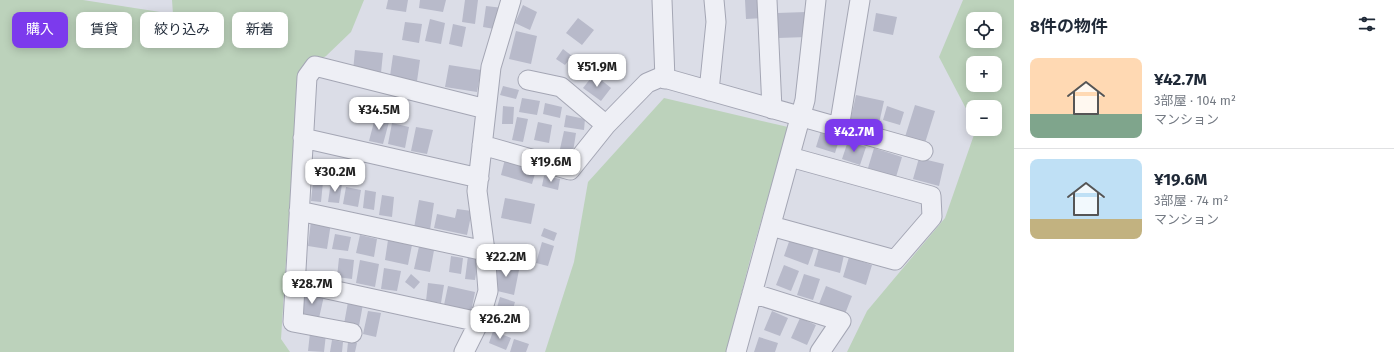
<!DOCTYPE html>
<html lang="ja">
<head>
<meta charset="utf-8">
<style>
  body { margin:0; font-family:"Fira Sans","Noto Sans JP",sans-serif; background:#f2f2f3; color:#1f2937; height:100vh; display:flex; flex-direction:column; font-size:15px; white-space:nowrap }
  * { box-sizing:border-box; margin:0 }
  p { font-size:13px; color:#747a83 }
  .icon { flex:none; width:22px; height:22px; fill:none; stroke:currentColor; stroke-width:2; stroke-linecap:round; stroke-linejoin:round }
  .map { position:relative; flex:1; overflow:hidden }
  .drawer { display:flex; flex-direction:column; background:#fff; width:380px }
  .drawer>* { flex:none }
  .hud { position:absolute; left:12px; top:12px; width:380px; height:36px; display:flex; gap:8px }
  .fabs { position:absolute; left:966px; top:12px; display:grid; gap:8px }
  .fabs a { display:grid; place-items:center; width:36px; height:36px; border-radius:8px; background:#fff; box-shadow:0 2px 10px #0003; font-size:20px }
  .price { position:absolute; translate:-50% -34px; padding:0 9px; border-radius:8px; background:#fff; color:#222; font-size:13px; line-height:26px; filter:drop-shadow(0 1px 2px #0008) }
  .price::after { content:''; position:absolute; left:50%; top:24px; width:12px; height:9px; margin-left:-6px; background:inherit; clip-path:polygon(0 0,100% 0,50% 100%) }
  .price.active { background:#7c3aed; color:#fff }
  ul { padding:0; list-style:none }
  li { display:flex; align-items:center; gap:12px; height:100px; padding:0 16px }
  li+li { border-top:1px solid #e0e1e3 }
  li span { display:grid; place-items:center; flex:none; width:112px; height:80px; border-radius:8px; color:#555 }
  li>.icon { margin-inline-start:auto }
  span .icon { width:48px; height:48px; fill:#fffc; stroke-width:1 }
  li b { font-size:17px }
  h2 { display:flex; justify-content:space-between; align-items:center; height:48px; padding:0 16px; font-size:17px }
  .pill { padding:0 14px; border-radius:8px; background:#fff; box-shadow:0 2px 10px #0003; font-size:14px; line-height:36px }
  .pill.active { background:#7c3aed; color:#fff }
  main { display:flex; flex:1; min-height:0 }
  .map>svg:first-child { display:block }
</style>
</head>
<body>
<main>
<div class="map">
<svg width="1014" height="352" viewBox="0 0 1014 352">
  <rect width="100%" height="100%" fill="#dbdde7"/>
  <path fill="#bcd2bb" fill-rule="evenodd" d="M0,0H83L173,14L172,0H364L351,32L326,56L299,72L296,104L281,339L290,352H0Z
    M963,0H1014V352H847L867,311L945,218L976,129H995V107H973V122L939,57ZM973,19H995V41H973ZM973,63H995V85H973Z
    M664,98L788,127L751,256L726,352H545L574,262L588,182Z"/>
  <path fill="#b8baca" d="M388,0H408L406,12L386,9Z
    M420,0H446L443,12L419,8Z
    M465,0H478L475,24L462,22Z
    M745,0H763L764,18L746,19Z
    M523,5L537,12L530,30L515,23Z
    M486,6L503,8L500,30L483,27Z
    M806,12L807,37L778,38L777,13Z
    M876,13L897,17L893,35L873,31Z
    M578,18L594,30L582,45L566,33Z
    M430,19L445,23L441,44L425,41Z
    M405,22L422,24L419,43L402,40Z
    M453,24L466,27L462,47L449,44Z
    M516,31L537,36L531,64L509,59Z
    M563,49L572,56L565,65L556,59Z
    M355,50L383,53L381,73L353,71Z
    M393,55L420,60L417,81L390,76Z
    M449,65L481,70L477,92L445,87Z
    M594,74L611,88L601,101L583,88Z
    M503,86L519,90L516,99L500,95Z
    M856,95L884,101L878,128L850,122Z
    M522,98L540,101L537,115L519,112Z
    M545,103L562,107L560,118L543,114Z
    M915,105L935,111L925,143L905,137Z
    M503,106L514,107L513,124H502Z
    M887,106L904,112L900,125L883,120Z
    M566,115L585,119L584,130L564,127Z
    M517,117L528,119L523,142L512,140Z
    M375,118L389,122L383,144L369,141Z
    M538,122L552,125L549,143L534,140Z
    M392,123L409,127L405,148L388,144Z
    M416,127L433,130L427,154L411,151Z
    M564,131L576,133L573,152L560,149Z
    M821,131L840,137L835,153L816,147Z
    M848,141L866,147L860,165L842,159Z
    M874,148L902,157L896,177L868,168Z
    M919,158L944,164L939,186L913,179Z
    M505,159L537,167L532,184L501,175Z
    M544,176L560,179L558,190L542,186Z
    M313,181L323,182L321,202L311,201Z
    M331,182L342,184L339,203L328,202Z
    M346,187L361,190L358,207L343,204Z
    M365,190L376,192L374,210L363,208Z
    M382,195L394,197L392,217L379,215Z
    M505,198L535,204L531,224L501,218Z
    M419,200L434,203L430,230L414,228Z
    M457,209L472,211L467,235L434,228L437,214L455,218Z
    M311,221L331,223L327,249L308,246Z
    M544,228L557,233L554,241L541,236Z
    M335,234L351,237L348,251L332,249Z
    M360,235L377,239L374,257L356,253Z
    M791,236L815,245L808,265L784,256Z
    M388,240L412,245L408,265L385,260Z
    M420,242L435,245L430,272L414,269Z
    M542,242L554,246L548,266L536,263Z
    M819,248L844,255L840,273L814,266Z
    M451,256L463,258L461,274L449,272Z
    M468,256L479,257L475,280L465,279Z
    M849,257L872,265L866,285L843,277Z
    M339,258L354,260L352,279L337,277Z
    M360,260L379,264L375,287L356,283Z
    M499,260L520,265L514,295L493,290Z
    M784,265L799,271L791,291L776,285Z
    M384,268L401,271L397,291L381,289Z
    M411,274L420,282L414,289L405,282Z
    M804,274L820,279L813,300L797,295Z
    M428,283L444,285L441,303L426,301Z
    M448,286L475,292L471,312L444,305Z
    M826,286L852,296L845,314L819,304Z
    M306,292L324,296L319,318L301,314Z
    M500,297L515,302L508,325L493,321Z
    M348,302L363,304L359,326L344,324Z
    M368,311L381,313L376,337L363,334Z
    M772,311L788,318L780,336L764,330Z
    M800,318L816,325L807,345L791,338Z
    M493,331L511,338L506,350L489,343Z
    M310,333L326,334L324,352L308,351Z
    M759,337L778,343L775,352H754Z
    M514,339L529,344L526,352H510Z
    M332,340L343,342L342,352H330Z
    M348,342L357,343L355,352H347Z"/>
  <g fill="none" stroke-linecap="round" stroke-linejoin="round">
    <g stroke="#a4a6b4" stroke-width="21">
      <path id="minor" d="M662,0L665,79
        M767,0L772,109
        M528,80L561,87L606,125
        M709,91L716,22L714,0
        M839,128L860,0
        M303,138L479,178
        M482,145L570,170L606,125L647,83L661,77L923,151
        M299,211L485,251
        M771,226L895,260L932,217L931,196L790,157
        M295,282L479,322
        M752,293L841,321L820,352
        M352,333L293,322L307,77L315,66L486,109
        M464,352L479,322L488,291L485,251L477,191L491,67L511,0
        M736,352L805,100L816,0"/>
    </g>
    <use href="#minor" stroke="#eeeff5" stroke-width="19"/>
  </g>
</svg>
<div class="fabs">
<a><svg class="icon" aria-label="locate" viewBox="0 0 24 24"><circle cx="12" cy="12" r="6"/><path d="M12 2v4M12 18v4M2 12h4M18 12h4"/></svg></a>
<a>+</a>
<a>−</a>
</div>
<b class="price" style="left:597px;top:88px">¥51.9M</b>
<b class="price" style="left:379px;top:131px">¥34.5M</b>
<b class="price active" style="left:854px;top:153px">¥42.7M</b>
<b class="price" style="left:551px;top:183px">¥19.6M</b>
<b class="price" style="left:335px;top:193px">¥30.2M</b>
<b class="price" style="left:506px;top:278px">¥22.2M</b>
<b class="price" style="left:312px;top:305px">¥28.7M</b>
<b class="price" style="left:500px;top:340px">¥26.2M</b>
<div class="hud">
<a class="pill active">購入</a>
<a class="pill">賃貸</a>
<a class="pill">絞り込み</a>
<a class="pill">新着</a>
</div>
</div>
<section class="drawer">
<h2>8件の物件<svg class="icon" aria-label="filters" viewBox="0 0 24 24"><path d="M4 7h16M4 17h16"/><circle cx="9" cy="7" r="2"/><circle cx="15" cy="17" r="2"/></svg></h2>
<ul>
<li><span style="background:linear-gradient(#ffd9b3 70%,#7fa58c 0)"><svg class="icon" aria-label="home" viewBox="0 0 24 24"><path d="M3 11l9-7 9 7M6 9v11h12V9"/></svg></span><div><b>¥42.7M</b><p>3部屋 · 104 m²</p><p>マンション</p></div></li>
<li><span style="background:linear-gradient(#bfe0f5 75%,#c2b280 0)"><svg class="icon" aria-label="home" viewBox="0 0 24 24"><path d="M3 11l9-7 9 7M6 9v11h12V9"/></svg></span><div><b>¥19.6M</b><p>3部屋 · 74 m²</p><p>マンション</p></div></li>
</ul>
</section>
</main>
</body>
</html>
